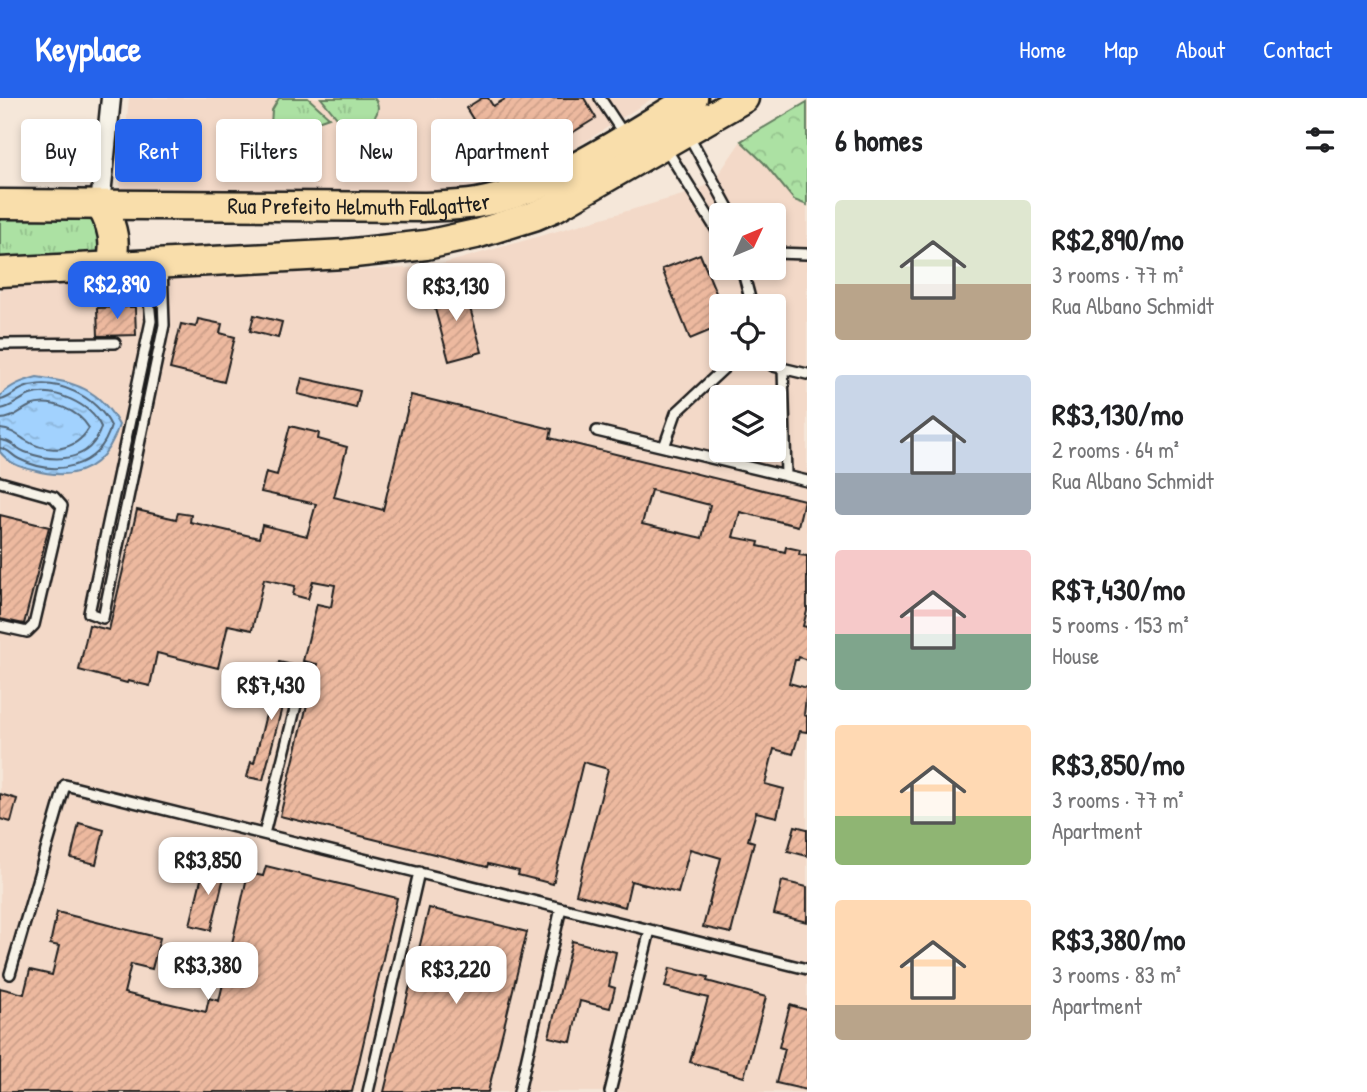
<!DOCTYPE html>
<html lang="en">
<head>
<meta charset="utf-8">
<style>
  body { margin:0; font-family:"Patrick Hand",sans-serif; background:#f2f2f2; color:#202124; height:100vh; display:flex; flex-direction:column; font-size:26px; white-space:nowrap }
  * { box-sizing:border-box; margin:0 }
  p { font-size:23px; color:#757577 }
  .icon { flex:none; width:38px; height:38px; fill:none; stroke:currentColor; stroke-width:2; stroke-linecap:round; stroke-linejoin:round }
  .map { position:relative; flex:1; overflow:hidden }
  .details { display:flex; flex-direction:column; background:#fff; width:560px }
  .details>* { flex:none }
  .banner { position:absolute; left:21px; top:21px; width:665px; height:63px; display:flex; gap:14px }
  .needle { width:46px; rotate:46deg }
  .controls { position:absolute; left:709px; top:105px; display:grid; gap:14px }
  .controls a { display:grid; place-items:center; width:77px; height:77px; border-radius:7px; background:#fff; box-shadow:0 4px 10px #0003; font-size:35px }
  .price { position:absolute; translate:-50% -60px; padding:0 16px; border-radius:14px; background:#fff; color:#222; font-size:23px; line-height:46px; filter:drop-shadow(0 2px 4px #0008) }
  .price::after { content:''; position:absolute; left:50%; top:42px; width:21px; height:16px; margin-left:-10px; background:inherit; clip-path:polygon(0 0,100% 0,50% 100%) }
  .price.selected { background:#2563eb; color:#fff }
  ul { padding:0; list-style:none }
  li { display:flex; align-items:center; gap:21px; height:175px; padding:0 28px }
  li span { display:grid; place-items:center; flex:none; width:196px; height:140px; border-radius:7px; color:#555 }
  li>.icon { margin-inline-start:auto }
  span .icon { width:84px; height:84px; fill:#fffc; stroke-width:1 }
  li b { font-size:30px }
  h2 { display:flex; justify-content:space-between; align-items:center; height:84px; padding:0 28px; font-size:30px }
  .pill { padding:0 24px; border-radius:7px; background:#fff; box-shadow:0 4px 10px #0003; font-size:24px; line-height:63px }
  .pill.selected { background:#2563eb; color:#fff }
  header { display:flex; align-items:center; gap:42px; box-sizing:border-box; height:98px; padding:0 35px; background:#2563eb; color:#fff }
  header strong { font-size:33px }
  nav { display:flex; gap:38px; margin-inline-start:auto; font-size:24px }
  main { display:flex; flex:1; min-height:0 }
  .map>svg:first-child { display:block }
</style>
</head>
<body>
<header>
<strong>Keyplace</strong>
<nav><a>Home</a><a>Map</a><a>About</a><a>Contact</a></nav>
</header>
<main>
<div class="map">
<svg width="807" height="994" viewBox="0 0 807 994">
  <defs>
    <pattern id="grass-tufts" width="24" height="20" patternUnits="userSpaceOnUse" patternTransform="scale(1.75)"><rect width="24" height="20" fill="#ace1a3"/><path d="M3 7l-1-3M5 7V3M7 7l1-3M15 17l-1-3M17 17v-4M19 17l1-3" fill="none" stroke="#93c08c"/></pattern>
    <pattern id="forest-crowns" width="20" height="18" patternUnits="userSpaceOnUse" patternTransform="scale(1.75)"><rect width="20" height="18" fill="#ace1a3"/><path d="M2 6a3 3 0 1 1 6 0M12 15a3 3 0 1 1 6 0" fill="none" stroke="#93c08c"/></pattern>
    <pattern id="water-ripples" width="26" height="14" patternUnits="userSpaceOnUse" patternTransform="scale(1.75)"><rect width="26" height="14" fill="#a2d2fe"/><path d="M2 4q2-2 4 0t4 0M15 11q2-2 4 0t4 0" fill="none" stroke="#8bb4d9"/></pattern>
    <pattern id="building-hatch" width="6" height="6" patternUnits="userSpaceOnUse" patternTransform="scale(1.75)"><rect width="6" height="6" fill="#edb99f"/><path d="M-1 1l2-2M0 6l6-6M5 7l2-2" fill="none" stroke="#cb9e88"/></pattern>
  </defs>
  <rect width="100%" height="100%" fill="#f5e7d9"/>
  <filter id="ink" filterUnits="userSpaceOnUse"><feTurbulence type="fractalNoise" baseFrequency=".0143" numOctaves="2"/><feDisplacementMap in="SourceGraphic" scale="14" xChannelSelector="R" yChannelSelector="G"/><feConvolveMatrix kernelMatrix="1 2 1 2 8 2 1 2 1" color-interpolation-filters="sRGB"/></filter>
  <g filter="url(#ink)">
    <path fill="#f3d9c8" fill-rule="evenodd" d="M129,0H653L569,54L484,94L452,99L119,98Z
      M807,4V994H0V188L432,169L693,94L714,83L741,43ZM721,117H774V170H721ZM721,208H774V261H721ZM721,299H774V352H721Z"/>
    <path fill="url(#grass-tufts)" stroke="#647e60" stroke-width="2" d="M279,0H308L329,19L300,29H274L271,27L272,12Z
      M321,0H374C383,11 375,22 364,28L351,21L337,20Z
      M0,117L88,120L102,131L100,158L0,168Z"/>
    <path fill="url(#forest-crowns)" stroke="#647e60" stroke-width="2" d="M807,4V107L794,102L764,65L741,43Z"/>
    <path fill="url(#water-ripples)" stroke="#6c89a4" stroke-width="2" d="M37,279C76,285 99,290 119,327C105,371 75,384 33,372C19,369 9,365 0,354V298C11,287 22,283 37,279Z"/>
    <g fill="none" stroke-linecap="round" stroke-linejoin="round">
      <path stroke="#526576" stroke-width="2" d="M0,302C9,301 15,293 24,290C55,278 98,299 111,328C99,371 55,379 19,361C12,358 9,351 0,350
        M0,311C12,310 19,301 30,297C54,289 91,306 101,329C91,365 54,365 25,354C15,350 11,342 0,342
        M0,321C13,321 19,313 30,308C51,300 79,313 89,330C75,354 48,356 25,342C16,336 11,332 0,331"/>
    </g>
    <path fill="url(#building-hatch)" stroke="#1c1c1c" stroke-width="2" fill-rule="evenodd" d="M482,0H488L493,8L507,0H584L596,20L501,79L492,63L497,60L466,10Z
      M53,30L79,31L77,77L30,75L32,36L53,37Z
      M700,156L721,207V228L690,241L662,171Z
      M464,188L482,254L449,263L431,196Z
      M124,209H135L136,237L98,238L97,210Z
      M254,217L282,224L278,240L250,233Z
      M198,221L222,226L220,235L235,239L224,284L170,271L181,226L196,229Z
      M302,280L360,293L356,310L298,296Z
      M411,297L552,331L550,340L804,402L798,428L740,414L733,439L759,444L758,448L785,454L786,449L800,452L799,457L807,458V513L803,528L807,529V562L799,559L798,562H795L789,585L807,590L804,617L807,618V634L800,633L793,656L774,651L765,686L784,691L777,719L756,714L748,742L754,744L731,835L703,829L721,760L690,751L678,795L631,783L625,809L576,796L608,671L583,664L553,786L518,777L519,773L488,766L487,769L280,718L317,566L303,563L317,506L331,509L335,487L313,483L308,501L293,497L295,488L264,481L252,532L228,527L218,570L157,555L150,588L128,583L127,585L79,572L89,527L109,532L137,412L176,421L178,415L191,417L190,424L259,440L262,427L307,438L316,406L261,394L266,374L277,377L290,328L319,335L318,341L347,349L334,399L383,412ZM651,392L710,407L702,440L642,426Z
      M0,417L49,429L24,526L0,521Z
      M279,564L293,567L263,682L247,679L251,664L254,665Z
      M0,696L17,701L11,724L0,721Z
      M79,725L104,732L96,766L71,760Z
      M795,728L807,731V758L788,753Z
      M205,765L226,771L211,832L190,827Z
      M266,768L397,800L352,994H0V890L24,896L30,872L52,877L59,848L50,846L57,814L160,840L152,871L131,866L124,895L206,914L209,900L219,903L248,775L263,778Z
      M782,783L807,789V824L774,816Z
      M429,810L527,834L488,994H384Z
      M572,843L616,854L609,888L615,890L610,910L580,903L571,944L549,939Z
      M670,870L708,879L707,883L766,899L744,979L690,964L708,900L665,889Z
      M790,907L807,912V992L776,985L785,951L779,949Z"/>
    <g fill="none" stroke-linecap="round" stroke-linejoin="round">
      <g stroke="#1c1c1c" stroke-width="14">
        <path id="lane" d="M600,0L625,38
          M688,36L732,117
          M665,49L721,139
          M774,155L807,156
          M742,170L752,208
          M146,171L151,223L89,515L103,520L164,227L162,168
          M0,246L115,245
          M768,261L773,268L807,276
          M783,270L786,378
          M597,333L807,383
          M664,349L676,315L734,261
          M0,384L54,399L62,408L34,527L27,534L0,528
          M264,736L305,571
          M10,876L65,687L807,871
          M368,994L419,774
          M519,994L561,810
          M610,994L650,832"/>
      </g>
      <g stroke="#1c1c1c" stroke-width="23">
        <path id="street" d="M100,107L111,0"/>
      </g>
      <g stroke="#1c1c1c" stroke-width="33">
        <g id="primary">
          <path id="s1" d="M0,106L423,109C441,108 459,108 477,105C556,91 624,40 693,0"/>
          <path d="M100,107C113,126 117,146 111,168"/>
          <path d="M0,174L345,156L426,147L476,136L534,118L555,109L744,0"/>
        </g>
      </g>
      <use href="#lane" stroke="#f7f3e8" stroke-width="9"/>
      <use href="#street" stroke="#f7f3e8" stroke-width="18"/>
      <use href="#primary" stroke="#f9deab" stroke-width="28"/>
    </g>
  </g>
  <g text-anchor="middle" stroke-width="5" stroke-linejoin="round" paint-order="stroke">
    <g font-size="23" fill="#1c1c1c" stroke="#f7f3e8">
      <text dy="8" stroke="none"><textPath href="#s1" startOffset="359">Rua Prefeito Helmuth Fallgatter</textPath></text>
    </g>
  </g>
</svg>
<div class="controls">
<a><svg class="needle" viewBox="-14 -14 28 28"><path d="M0-13l5 13h-10z" fill="#e53935"/><path d="M0 13l5-13h-10z" fill="#757577"/></svg></a>
<a><svg class="icon" aria-label="locate" viewBox="0 0 24 24"><circle cx="12" cy="12" r="6"/><path d="M12 2v4M12 18v4M2 12h4M18 12h4"/></svg></a>
<a><svg class="icon" aria-label="layers" viewBox="0 0 24 24"><path d="M12 4l9 5-9 5-9-5zM3 14l9 5 9-5"/></svg></a>
</div>
<b class="price selected" style="left:117px;top:223px">R$2,890</b>
<b class="price" style="left:456px;top:225px">R$3,130</b>
<b class="price" style="left:271px;top:624px">R$7,430</b>
<b class="price" style="left:208px;top:799px">R$3,850</b>
<b class="price" style="left:208px;top:904px">R$3,380</b>
<b class="price" style="left:456px;top:908px">R$3,220</b>
<div class="banner">
<a class="pill">Buy</a>
<a class="pill selected">Rent</a>
<a class="pill">Filters</a>
<a class="pill">New</a>
<a class="pill">Apartment</a>
</div>
</div>
<section class="details">
<h2>6 homes<svg class="icon" aria-label="filters" viewBox="0 0 24 24"><path d="M4 7h16M4 17h16"/><circle cx="9" cy="7" r="2"/><circle cx="15" cy="17" r="2"/></svg></h2>
<ul>
<li><span style="background:linear-gradient(#dfe7d0 60%,#b9a48a 0)"><svg class="icon" aria-label="home" viewBox="0 0 24 24"><path d="M3 11l9-7 9 7M6 9v11h12V9"/></svg></span><div><b>R$2,890/mo</b><p>3 rooms · 77 m²</p><p>Rua Albano Schmidt</p></div></li>
<li><span style="background:linear-gradient(#c9d6e8 70%,#9aa5b1 0)"><svg class="icon" aria-label="home" viewBox="0 0 24 24"><path d="M3 11l9-7 9 7M6 9v11h12V9"/></svg></span><div><b>R$3,130/mo</b><p>2 rooms · 64 m²</p><p>Rua Albano Schmidt</p></div></li>
<li><span style="background:linear-gradient(#f6c9c9 60%,#7fa58c 0)"><svg class="icon" aria-label="home" viewBox="0 0 24 24"><path d="M3 11l9-7 9 7M6 9v11h12V9"/></svg></span><div><b>R$7,430/mo</b><p>5 rooms · 153 m²</p><p>House</p></div></li>
<li><span style="background:linear-gradient(#ffd9b3 65%,#8fb573 0)"><svg class="icon" aria-label="home" viewBox="0 0 24 24"><path d="M3 11l9-7 9 7M6 9v11h12V9"/></svg></span><div><b>R$3,850/mo</b><p>3 rooms · 77 m²</p><p>Apartment</p></div></li>
<li><span style="background:linear-gradient(#ffd9b3 75%,#b9a48a 0)"><svg class="icon" aria-label="home" viewBox="0 0 24 24"><path d="M3 11l9-7 9 7M6 9v11h12V9"/></svg></span><div><b>R$3,380/mo</b><p>3 rooms · 83 m²</p><p>Apartment</p></div></li>
</ul>
</section>
</main>
</body>
</html>
